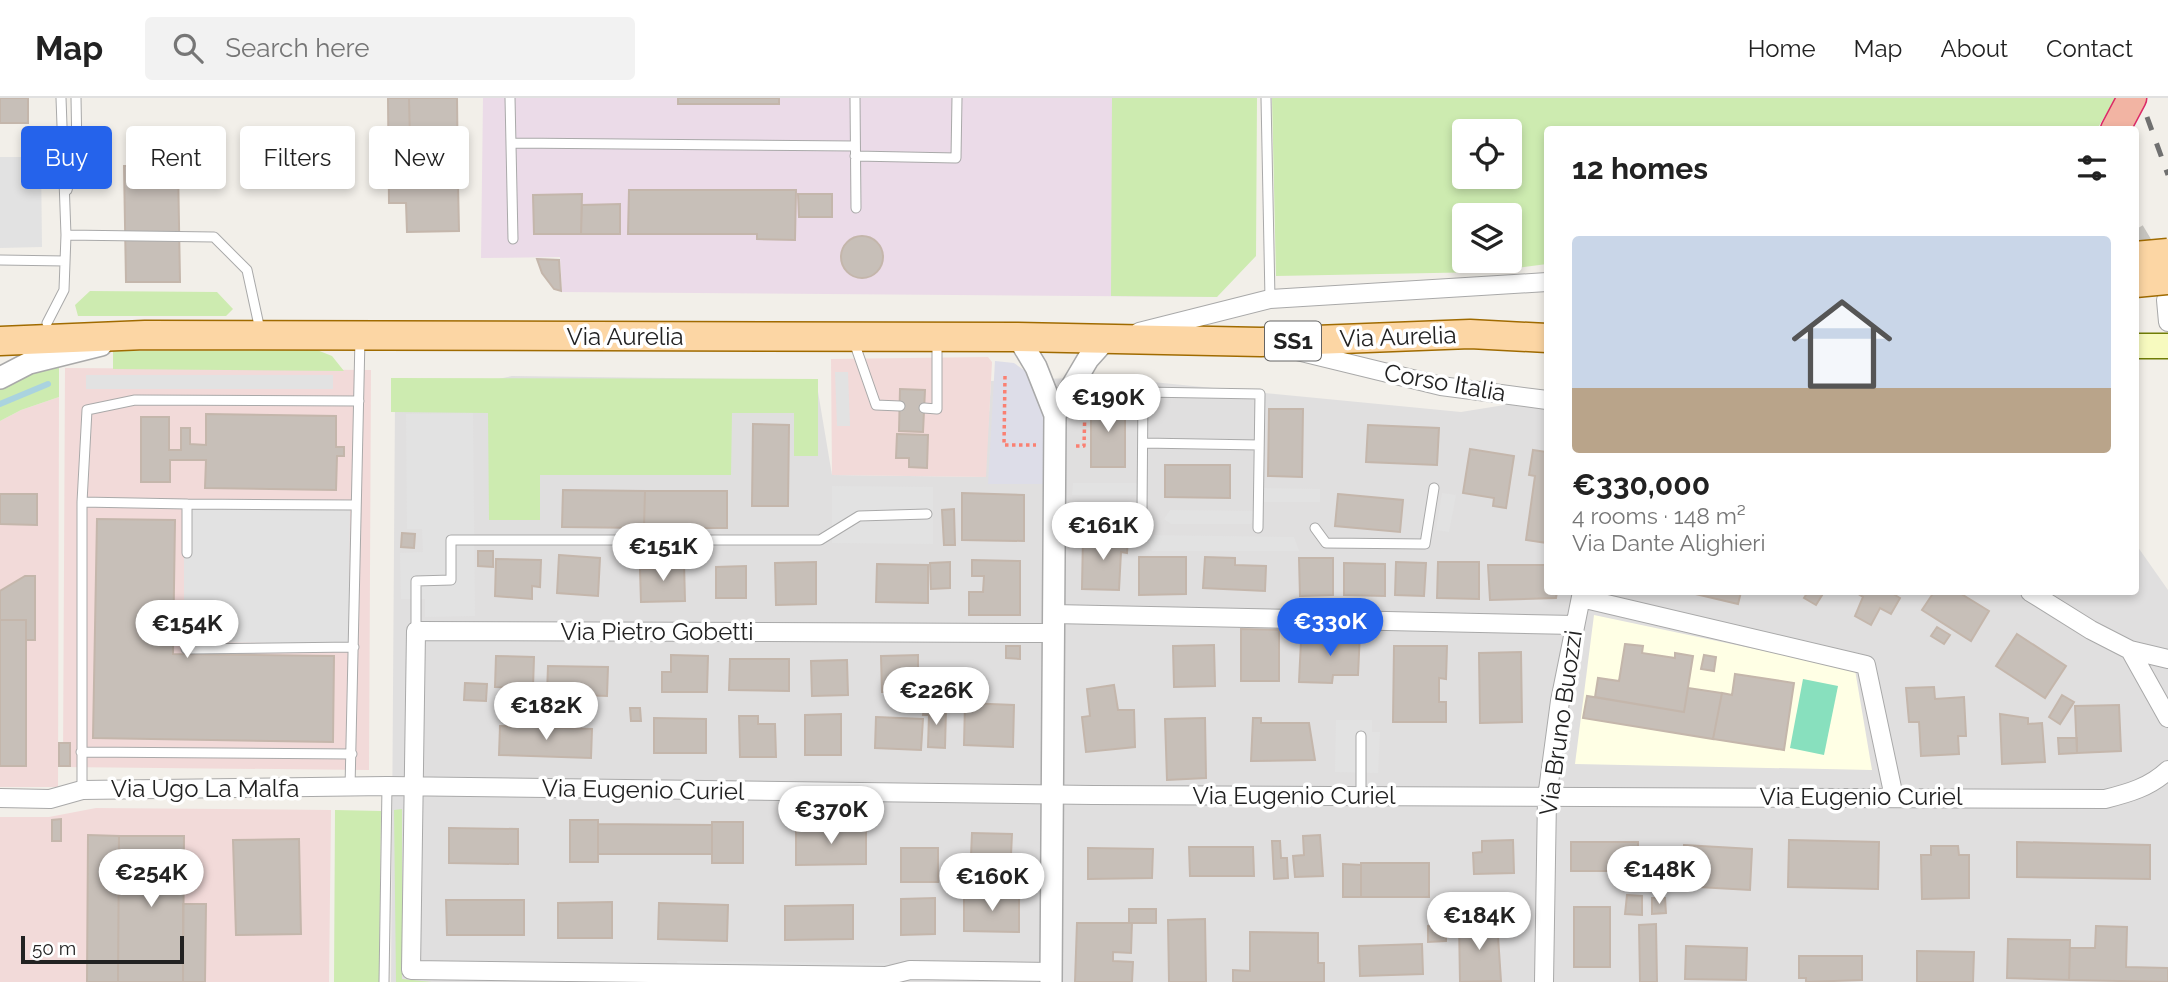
<!DOCTYPE html>
<html lang="en">
<head>
<meta charset="utf-8">
<style>
  body { margin:0; font-family:Raleway,sans-serif; background:#f2f2f2; color:#222; height:100vh; display:flex; flex-direction:column; font-size:26px; white-space:nowrap }
  * { box-sizing:border-box; margin:0 }
  p { font-size:23px; color:#767676 }
  .icon { flex:none; width:38px; height:38px; fill:none; stroke:currentColor; stroke-width:2; stroke-linecap:round; stroke-linejoin:round }
  .map { position:relative; flex:1; overflow:hidden }
  .details { position:absolute; left:1544px; top:28px; width:595px; height:469px; display:flex; flex-direction:column; background:#fff; border-radius:7px; box-shadow:0 4px 10px #0003 }
  .details>* { flex:none }
  .hud { position:absolute; left:21px; top:28px; width:665px; height:63px; display:flex; gap:14px }
  .tools { position:absolute; left:1452px; top:21px; display:grid; gap:14px }
  .tools a { display:grid; place-items:center; width:70px; height:70px; border-radius:7px; background:#fff; box-shadow:0 4px 10px #0003; font-size:35px }
  .scale { position:absolute; left:21px; bottom:18px; width:163px; box-sizing:border-box; padding-left:7px; border:4px solid #222; border-top:0; font-size:19px; line-height:24px; white-space:nowrap; color:#222; -webkit-text-stroke:5px #fff; paint-order:stroke }
  .price { position:absolute; translate:-50% -60px; padding:0 16px; border-radius:24px; background:#fff; color:#222; font-size:23px; line-height:46px; filter:drop-shadow(0 2px 4px #0008) }
  .price::after { content:''; position:absolute; left:50%; top:42px; width:21px; height:16px; margin-left:-10px; background:inherit; clip-path:polygon(0 0,100% 0,50% 100%) }
  .price.active { background:#2563eb; color:#fff }
  ul { padding:0; list-style:none }
  li { display:grid; align-content:center; gap:14px; height:371px; padding:0 28px }
  li+li { border-top:2px solid #e0e0e0 }
  li span { display:grid; place-items:center; height:217px; border-radius:7px; color:#555 }
  li>.icon { margin-inline-start:auto }
  span .icon { width:126px; height:126px; fill:#fffc; stroke-width:1 }
  li b { font-size:30px }
  h2 { display:flex; justify-content:space-between; align-items:center; height:84px; padding:0 28px; font-size:30px }
  .chip { padding:0 24px; border-radius:7px; background:#fff; box-shadow:0 4px 10px #0003; font-size:24px; line-height:63px }
  .chip.active { background:#2563eb; color:#fff }
  header { display:flex; align-items:center; gap:42px; box-sizing:border-box; height:98px; padding:0 35px; background:#fff; border-bottom:2px solid #e0e0e0 }
  header strong { font-size:33px }
  nav { display:flex; gap:38px; margin-inline-start:auto; font-size:24px }
  .search { width:490px; height:63px; background:#f2f2f2; display:flex; align-items:center; gap:18px; box-sizing:border-box; padding:0 24px; border-radius:7px; color:#767676; font-size:26px }
  .map>svg:first-child { display:block }
</style>
</head>
<body>
<header>
<strong>Map</strong>
<div class="search"><svg class="icon" aria-label="search" viewBox="0 0 24 24"><circle cx="10" cy="10" r="6"/><path d="M15 15l6 6"/></svg>Search here</div>
<nav><a>Home</a><a>Map</a><a>About</a><a>Contact</a></nav>
</header>
<div class="map">
<svg width="2168" height="884" viewBox="0 0 2168 884">
  <rect width="100%" height="100%" fill="#f2efe9"/>
  <path fill="#e0dfdf" d="M512,278L816,282L832,377L985,379L991,283L1101,279L1461,314L1547,300V494H2135V445L2168,492V884H391L395,303Z"/>
  <path fill="#f2dad9" d="M988,259L992,264L986,379L832,377L831,261Z
    M65,270L371,272L369,672L63,669Z
    M59,299L58,689H0V323L21,312Z
    M96,710L331,712L329,884H0V719H49Z"/>
  <path fill="#ebdbe8" d="M483,0H1257L1217,199L562,194L560,159L481,160Z"/>
  <path fill="#ffffe5" d="M1594,517L1855,572L1872,672L1575,666Z"/>
  <path fill="#cdebb0" fill-rule="evenodd" d="M1112,0H1257L1256,158L1217,199L1111,198Z
    M1272,0H2116L2097,31L1547,32V166L1486,174L1276,178ZM1465,33H1510V79H1465ZM1465,117H1510V163H1465Z
    M90,193L217,194L233,211L226,218H78L75,207Z
    M317,252L332,258L344,273L113,271V253Z
    M59,267V299L21,312L0,323V289L44,270Z
    M391,280L818,281V358H794V315H732L731,377H540V422H489L488,315L391,314Z
    M402,711V881L432,884H396L394,712Z
    M335,712L381,713L379,884H334Z"/>
  <path fill="#88e0be" d="M1803,581L1838,588L1824,657L1790,650Z"/>
  <path fill="#e2e2e2" d="M0,59H41L42,149L0,150Z
    M835,274H848L850,328H837Z
    M86,277H333V291H86Z
    M473,315L475,518L425,519V501H401L400,455L423,454L422,431H407L406,316Z
    M1073,385H1139V397H1072Z
    M832,388L933,389V446L832,445Z
    M1262,390L1320,391V404H1262Z
    M1442,395L1456,397L1449,434L1436,432Z
    M184,407L350,409L349,546L184,544Z
    M1170,412L1258,413L1251,426H1171L1164,421Z
    M1147,437L1294,439L1299,453H1152Z
    M1336,622H1372V634H1380L1378,675L1335,674Z
    M677,863L889,865L888,873L677,871Z"/>
  <path fill="#dddde8" d="M995,263L1014,265L1028,275L1045,315L1044,386H988Z"/>
  <g fill="none" stroke-linecap="round" stroke-linejoin="round">
    <path stroke="#aad3df" stroke-width="6" d="M0,306L48,286"/>
  </g>
  <path fill="#c7bfb8" stroke="#c4b6ab" stroke-width="2" d="M0,0H28V25H0Z
    M388,0H409L411,87L458,86L459,133L407,134L406,105H389Z
    M409,0H457L458,86L411,87Z
    M678,0H779V6H678Z
    M124,68H178L180,184H126Z
    M629,92H796L795,142L757,141V136H628Z
    M582,96L581,136H534L533,97Z
    M798,96H832V119H799Z
    M620,106V136H581L582,107Z
    M841 159a21 21 0 1 1 42 0a21 21 0 1 1-42 0Z
    M537,161L559,162L561,193L554,191L542,175Z
    M900,291L925,292L923,334L899,333Z
    M1091,302H1125V369H1091Z
    M1269,311H1303L1302,379L1268,378Z
    M206,316L336,318V349H344V358H337L336,392L205,390L206,362H170V384H141V319H169V352H181V330H190V346L206,347Z
    M753,326L789,327L788,408H752Z
    M1368,327L1439,330L1437,367L1366,364Z
    M897,336L928,337L927,370L909,369V360H896Z
    M1470,351L1514,358L1506,410L1493,408L1494,400L1463,395Z
    M1533,352L1547,354V445L1526,442L1535,378L1529,377Z
    M1165,367H1230V400L1165,399Z
    M563,392L645,393L644,430L562,429Z
    M645,393H727V430H644Z
    M962,395L1024,397V443L962,442Z
    M0,396H37V427L0,426Z
    M1338,396L1403,402L1400,434L1335,428Z
    M954,411L955,447H944L942,412Z
    M97,421L175,422L173,556L334,558L333,644L93,640Z
    M402,435L415,436L414,450L401,449Z
    M1083,438L1128,439L1127,455L1121,454L1119,492L1082,491Z
    M478,453H493V469L478,468Z
    M559,457L600,460L598,498L557,495Z
    M1139,459H1186V496L1139,497Z
    M1205,459L1235,460V467L1266,468L1265,493L1203,490Z
    M1299,460H1333V497L1300,498Z
    M496,461L541,462L540,489L532,488V501L495,498Z
    M972,462L1020,463V517H969V494H983L984,478H972Z
    M684,464L685,503L641,504L640,471H653V465Z
    M816,464V506L776,507L775,465Z
    M950,464V490L931,491L930,465Z
    M1396,464L1426,465L1424,498L1395,497Z
    M1438,464H1479V501L1437,500Z
    M1344,465L1385,466V498L1344,497Z
    M877,466L928,467V505L876,504Z
    M1488,467H1547V494H1557L1556,500L1490,502Z
    M746,468V500H716V469Z
    M25,478H35V542H26V522H0V493Z
    M1687,494H1741L1738,506Z
    M1808,494H1824L1816,507L1804,500Z
    M1855,494H1890L1900,500L1891,516L1880,510L1871,527L1855,518L1863,499Z
    M1934,494H1958L1989,513L1971,543L1922,512Z
    M0,522H26V668H0Z
    M1937,529L1950,537L1944,546L1931,538Z
    M1241,531L1279,532V583H1241Z
    M1337,533L1360,534L1358,577H1333L1332,585L1299,584L1301,543L1336,545Z
    M2017,536L2066,568L2045,600L1996,568Z
    M1625,546L1643,548L1642,555L1675,560V555L1693,558L1684,614L1595,599L1598,580L1619,583Z
    M1214,547L1215,588L1174,589L1173,548Z
    M1006,548H1020V561L1006,560Z
    M1394,548H1447L1446,581L1439,580V604H1446V624H1393Z
    M1521,554L1522,624L1480,625L1479,555Z
    M671,557L708,558L707,594H662V574H671Z
    M918,557V594H882L881,558Z
    M1704,557L1716,559L1714,573L1701,571Z
    M496,558L534,559L533,590L495,589Z
    M730,561H789V593L729,592Z
    M847,562L848,597L812,598L811,563Z
    M548,568L608,569L607,598L547,596Z
    M1735,576L1794,585L1784,652L1713,641L1722,595L1732,597Z
    M465,585L487,586L486,603L464,602Z
    M1114,587L1118,612H1134L1135,649L1086,654L1082,619L1090,618L1087,591Z
    M1934,589L1935,601L1964,599L1966,638H1958L1959,656L1921,658L1919,624H1909L1906,590Z
    M1688,590L1722,595L1713,641L1583,620L1587,598L1684,614Z
    M2062,597L2074,604L2060,626L2049,619Z
    M965,605L1014,607L1013,649L964,647Z
    M2119,607L2121,653L2077,655L2075,608Z
    M630,610H640L641,623H631Z
    M924,610L946,611L945,650L928,649L929,617H923Z
    M841,616V657H805V617Z
    M2000,616L2028,620V626L2042,625L2045,664L2002,666Z
    M739,618H758V626H775L776,659H740Z
    M876,619L923,621L921,652L875,650Z
    M654,620L706,621V655H654Z
    M1205,620L1206,680L1167,682L1165,621Z
    M1253,620H1261V625H1309L1315,662L1251,663Z
    M500,628L592,631L591,660L499,657Z
    M2058,640H2077V655L2059,656Z
    M59,645H70V668H59Z
    M61,721V743H52V722Z
    M570,722H598V764H570Z
    M712,724H743V765H712Z
    M598,726L712,727V756H598Z
    M796,729H866V766L796,767Z
    M449,730L518,731V766L449,765Z
    M972,735L1012,736L1010,778L958,776V757L971,758Z
    M88,737L119,738L118,884H87Z
    M1320,737L1323,778L1295,779L1293,758L1304,757L1303,738Z
    M119,738H184L183,884H118Z
    M299,741L301,836L236,837L233,742Z
    M1513,742L1514,775L1474,776L1473,755L1482,754V743Z
    M1789,742L1879,744L1878,791L1788,789Z
    M1272,743H1280L1281,760H1287L1288,780L1274,781Z
    M1571,744H1638V773H1571Z
    M2017,744L2150,747V781L2017,779Z
    M1684,747L1752,751L1750,792L1681,788Z
    M1931,748H1958L1959,757H1969V800L1922,801L1921,757H1931Z
    M1189,749H1253L1254,778H1190Z
    M901,750H938V784H901Z
    M1088,750L1153,751L1152,780L1088,781Z
    M1361,765H1429V799H1361Z
    M1343,766L1361,767V799H1343Z
    M964,796H1019V834L964,833Z
    M1627,797L1642,798V817L1625,816Z
    M935,800V836L901,837V801Z
    M1652,800H1665L1666,815L1652,816Z
    M446,802H524V837H447Z
    M612,804V840H558V805Z
    M659,805L728,807L727,843L658,841Z
    M183,806H206L205,884H183Z
    M853,807V841L785,842V808Z
    M1574,809H1610V869H1574Z
    M1129,811H1156V825H1129Z
    M1205,821L1206,884H1169L1168,822Z
    M1497,823L1501,883L1460,884L1459,824Z
    M1077,825H1132L1131,855L1113,854V863L1133,864L1132,884H1075Z
    M1656,826L1657,884H1640L1639,827Z
    M1446,827V843L1428,844V828Z
    M2096,828L2127,829L2126,869L2168,870V884L2069,882L2070,850H2095Z
    M1250,834L1318,835V865H1324V884H1233V872L1250,873Z
    M2008,841L2070,842L2069,882L2007,880Z
    M1422,846L1423,876L1360,878L1359,848Z
    M1686,848L1747,850L1746,882L1685,881Z
    M1917,853L1974,854L1973,884H1917Z
    M1799,858H1862V882L1806,884V880H1799Z"/>
  <g fill="none" stroke-linecap="round" stroke-linejoin="round">
    <path stroke="#c8c6c1" stroke-width="18" stroke-dasharray="18 9" stroke-linecap="butt" d="M2135,132L2153,162"/>
    <g stroke="#a9a9a9" stroke-width="11">
      <path id="service" d="M61,0L66,137
        M510,0L513,141
        M855,0L856,110
        M1266,0L1270,201
        M513,45L855,48
        M855,58L956,60L957,0
        M67,92L77,54L76,0
        M0,162L65,163
        M47,225L64,192L66,137L214,139L247,172L260,232
        M854,244L876,307L900,308
        M924,310L937,311V241
        M1143,345L1259,347
        M187,406L82,404L87,312L135,302L359,303
        M1142,414L1143,294L1260,296L1258,430
        M1315,430L1326,445L1425,446L1434,390
        M187,455V406L356,407
        M187,510L186,551L354,549
        M416,533V483L451,482V442H820L859,418L927,416
        M1361,638V699
        M81,654L352,656
        M350,690L360,240
        M82,692V404
        M384,884L387,688"/>
    </g>
    <g stroke="#a9a9a9" stroke-width="20">
      <path id="minor" d="M2166,202L2168,224
        M1139,234L1270,201L1547,184
        M1285,250L1441,288L1547,302
        M2030,494L2091,532L2130,552L2168,561
        M1581,500L1866,567L1894,699
        M1053,516L1575,527
        M2130,552L2168,620
        M0,700L50,701L82,692L387,688L1093,697L2105,701C2129,695 2150,689 2168,672
        M1051,874L910,872L886,878L411,872L416,533L1053,535
        M1544,884L1547,700L1560,603L1582,494"/>
    </g>
    <g stroke="#a9a9a9" stroke-width="24">
      <path id="tertiary" d="M1018,239L1036,269L1055,317L1051,884
        M0,280L29,265L101,247
        M1055,317L1088,261L1106,241"/>
    </g>
    <g stroke="#707d05" stroke-width="27">
      <path id="secondary" d="M2135,248H2168"/>
    </g>
    <g stroke="#a06b00" stroke-width="31">
      <path id="primary" d="M0,243L145,237L1018,239L1261,244L1470,236L1547,240"/>
    </g>
    <g stroke="#dc2a67" stroke-width="31">
      <path id="trunk" d="M2115,32L2132,0"/>
    </g>
    <path stroke="#fa8072" stroke-width="3.5" stroke-dasharray="3.5 3.5" stroke-linecap="butt" d="M1005,278L1004,347H1036
      M1076,348H1084L1085,308"/>
    <use href="#service" stroke="#fff" stroke-width="9"/>
    <use href="#minor" stroke="#fff" stroke-width="18"/>
    <use href="#tertiary" stroke="#fff" stroke-width="21"/>
    <use href="#secondary" stroke="#f7fabf" stroke-width="24"/>
    <use href="#primary" stroke="#fcd6a4" stroke-width="28"/>
    <use href="#trunk" stroke="#f2b4a3" stroke-width="28"/>
    <path stroke="#707070" stroke-width="5" stroke-dasharray="14 14" stroke-linecap="butt" d="M2147,19L2168,77"/>
    <g stroke="#a06b00" stroke-width="31" stroke-linecap="butt">
      <path id="primary-bridge" d="M2135,158L2168,155
        M2135,185L2168,182"/>
    </g>
    <use href="#primary-bridge" stroke="#fcd6a4" stroke-width="28"/>
  </g>
  <g text-anchor="middle" stroke-width="7" stroke-linejoin="round" paint-order="stroke">
    <rect fill="#fff" stroke="#646464" stroke-width="2" x="1265" y="223.5" width="56" height="39" rx="5"/>
    <g font-size="23" font-weight="bold" fill="#222">
      <text x="1293" y="251">SS1</text>
    </g>
    <g font-size="24" fill="#222" stroke="#fff">
      <text x="625" y="247">Via Aurelia</text>
      <text transform="translate(1398 239) rotate(-2)" y="8">Via Aurelia</text>
      <text transform="translate(1445 285) rotate(10)" y="8">Corso Italia</text>
      <text x="657" y="542">Via Pietro Gobetti</text>
      <text transform="translate(1561 625) rotate(-82)" y="8">Via Bruno Buozzi</text>
      <text x="205" y="699">Via Ugo La Malfa</text>
      <text transform="translate(643 692) rotate(1)" y="8">Via Eugenio Curiel</text>
      <text x="1294" y="706">Via Eugenio Curiel</text>
      <text x="1861" y="707">Via Eugenio Curiel</text>
    </g>
  </g>
</svg>
<div class="tools">
<a><svg class="icon" aria-label="locate" viewBox="0 0 24 24"><circle cx="12" cy="12" r="6"/><path d="M12 2v4M12 18v4M2 12h4M18 12h4"/></svg></a>
<a><svg class="icon" aria-label="layers" viewBox="0 0 24 24"><path d="M12 4l9 5-9 5-9-5zM3 14l9 5 9-5"/></svg></a>
</div>
<div class="scale">50 m</div>
<b class="price" style="left:1108px;top:336px">€190K</b>
<b class="price" style="left:1103px;top:464px">€161K</b>
<b class="price" style="left:663px;top:485px">€151K</b>
<b class="price active" style="left:1330px;top:560px">€330K</b>
<b class="price" style="left:187px;top:562px">€154K</b>
<b class="price" style="left:936px;top:629px">€226K</b>
<b class="price" style="left:546px;top:644px">€182K</b>
<b class="price" style="left:831px;top:748px">€370K</b>
<b class="price" style="left:1659px;top:808px">€148K</b>
<b class="price" style="left:151px;top:811px">€254K</b>
<b class="price" style="left:992px;top:815px">€160K</b>
<b class="price" style="left:1479px;top:854px">€184K</b>
<div class="hud">
<a class="chip active">Buy</a>
<a class="chip">Rent</a>
<a class="chip">Filters</a>
<a class="chip">New</a>
</div>
<section class="details">
<h2>12 homes<svg class="icon" aria-label="filters" viewBox="0 0 24 24"><path d="M4 7h16M4 17h16"/><circle cx="9" cy="7" r="2"/><circle cx="15" cy="17" r="2"/></svg></h2>
<ul>
<li><span style="background:linear-gradient(#c9d6e8 70%,#b9a48a 0)"><svg class="icon" aria-label="home" viewBox="0 0 24 24"><path d="M3 11l9-7 9 7M6 9v11h12V9"/></svg></span><div><b>€330,000</b><p>4 rooms · 148 m²</p><p>Via Dante Alighieri</p></div></li>
</ul>
</section>
</div>
</body>
</html>
